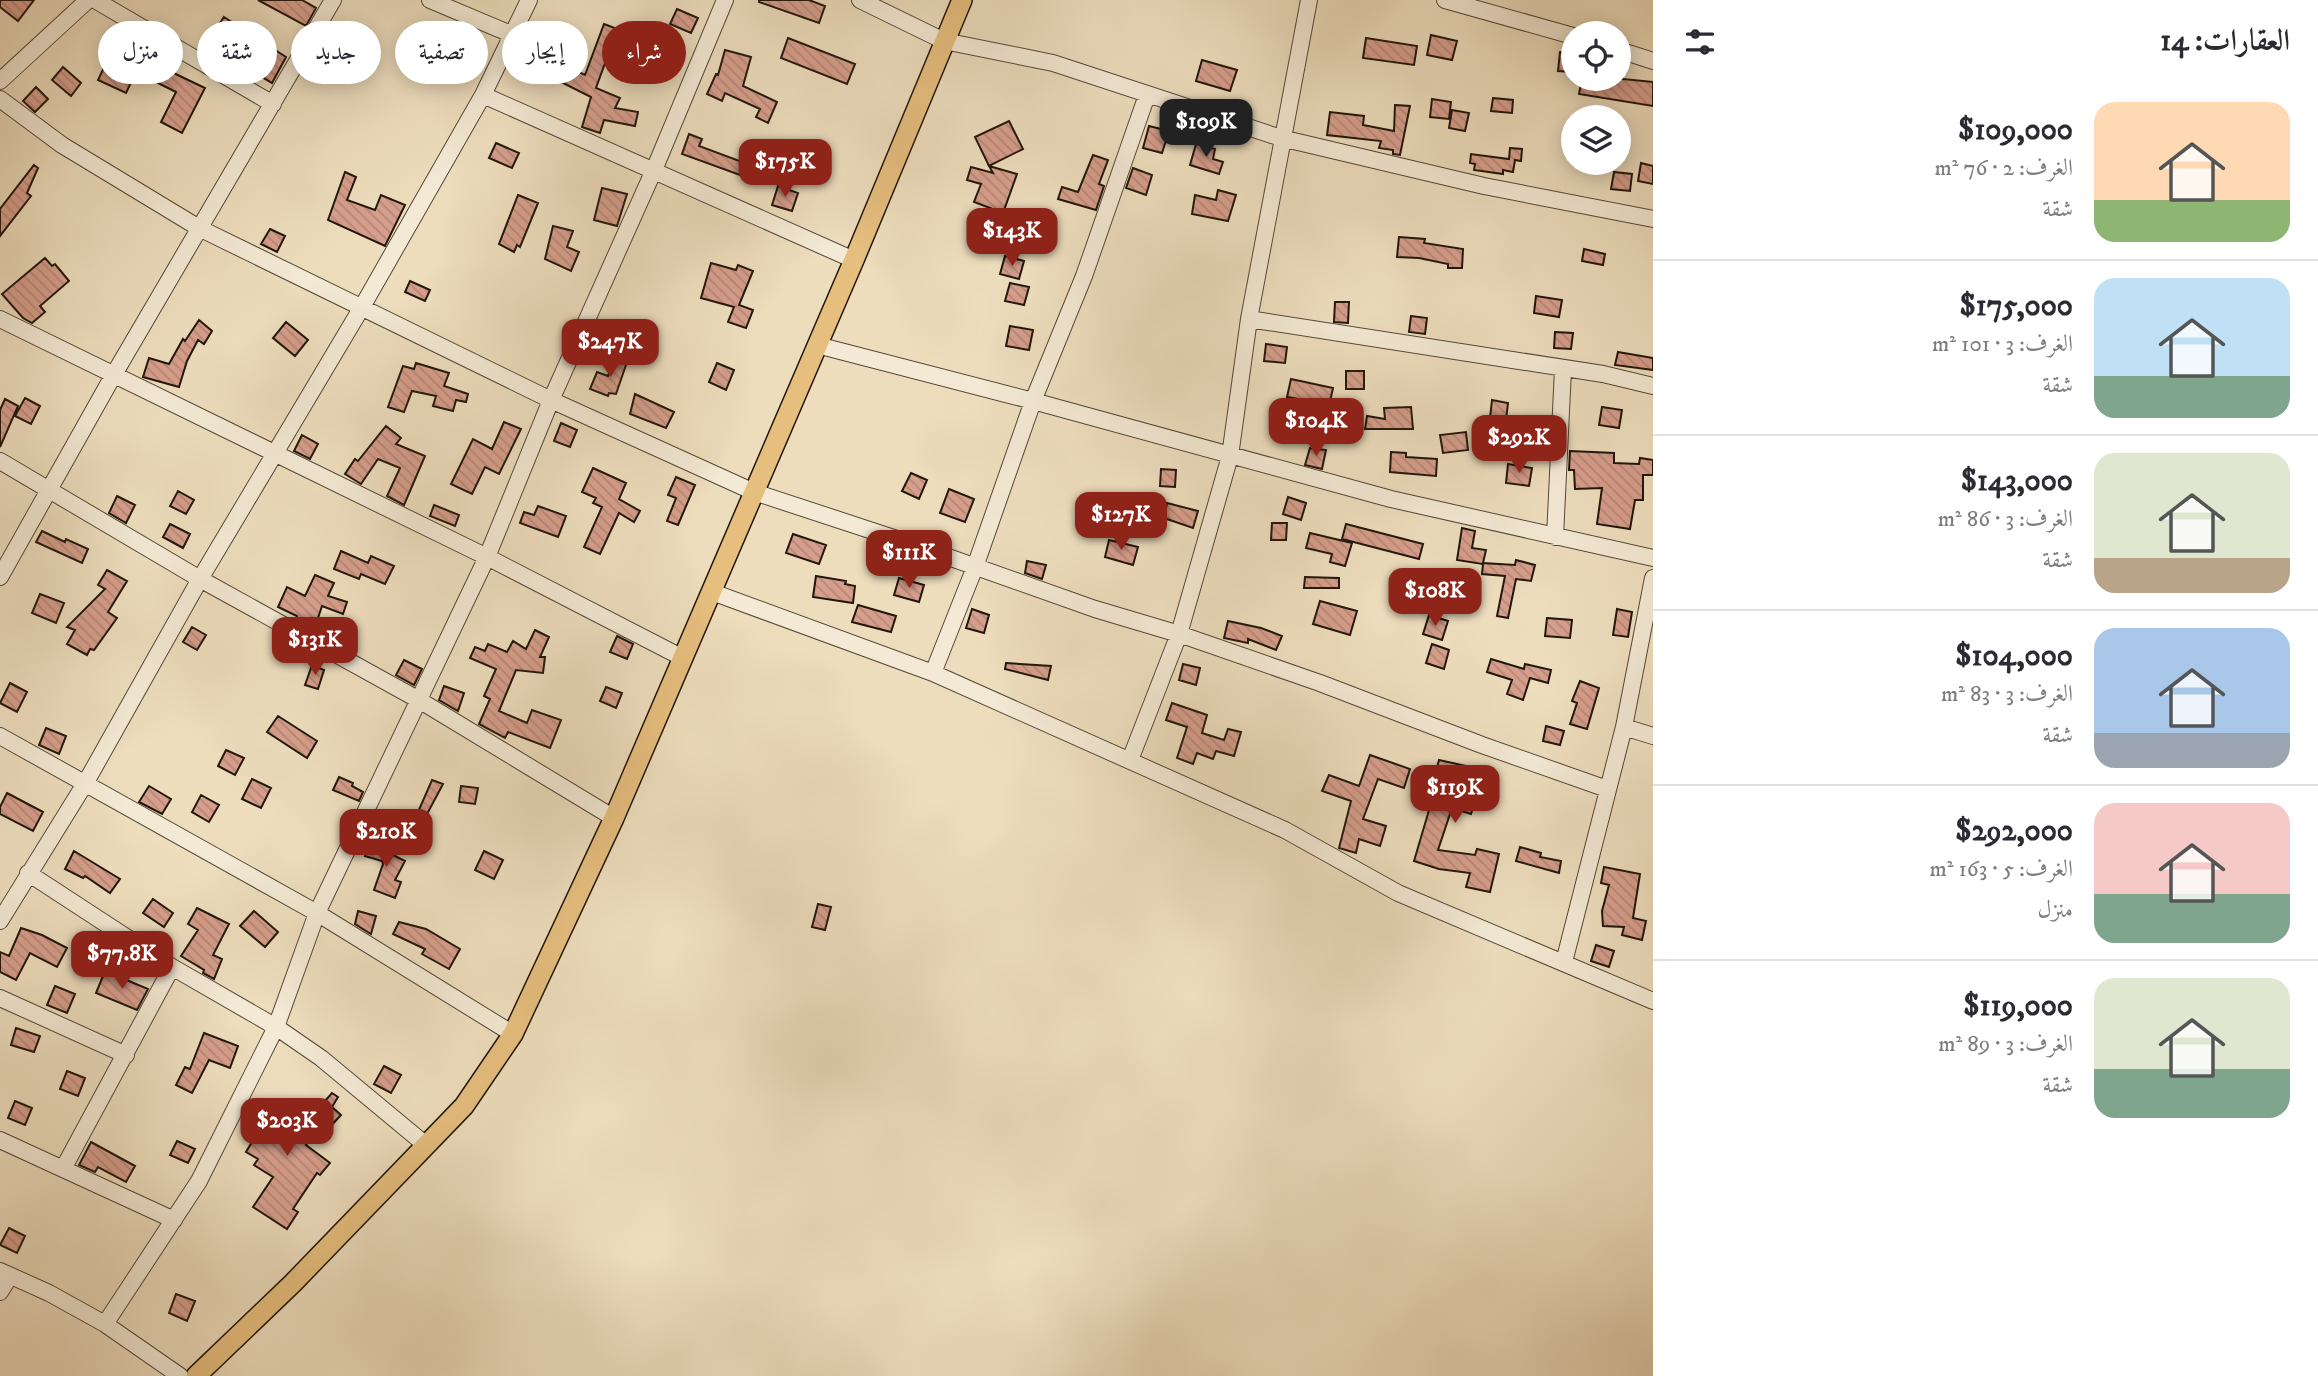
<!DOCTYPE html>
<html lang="ar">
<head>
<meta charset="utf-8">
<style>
  body { margin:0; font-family:"IM FELL DW Pica",Amiri,serif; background:#f7f7f7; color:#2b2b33; direction:rtl; height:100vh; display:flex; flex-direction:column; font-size:26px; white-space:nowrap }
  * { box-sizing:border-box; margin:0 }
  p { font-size:23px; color:#7c7c81 }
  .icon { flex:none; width:38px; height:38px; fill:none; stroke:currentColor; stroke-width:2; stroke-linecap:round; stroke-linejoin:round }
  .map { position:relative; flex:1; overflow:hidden; direction:ltr }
  .panel { display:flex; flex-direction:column; background:#fff; width:665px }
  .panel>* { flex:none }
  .guide { position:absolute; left:21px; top:21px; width:665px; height:63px; direction:rtl; display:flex; gap:14px }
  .controls { position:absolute; left:1561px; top:21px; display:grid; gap:14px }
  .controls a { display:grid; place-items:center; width:70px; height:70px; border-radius:50%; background:#fff; box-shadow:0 4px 18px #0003; font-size:35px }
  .price { position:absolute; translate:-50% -60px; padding:0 16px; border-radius:14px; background:#8f2418; color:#fff; font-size:23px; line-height:46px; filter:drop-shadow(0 2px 4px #0008) }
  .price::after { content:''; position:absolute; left:50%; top:42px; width:21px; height:16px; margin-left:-10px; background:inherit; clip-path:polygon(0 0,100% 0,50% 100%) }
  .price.selected { background:#222; color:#fff }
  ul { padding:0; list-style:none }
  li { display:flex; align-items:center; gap:21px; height:175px; padding:0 28px }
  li+li { border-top:2px solid #e1e1e2 }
  li span { display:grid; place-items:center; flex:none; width:196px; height:140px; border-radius:21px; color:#555 }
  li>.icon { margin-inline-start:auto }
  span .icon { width:84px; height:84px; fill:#fffc; stroke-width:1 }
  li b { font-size:30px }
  h2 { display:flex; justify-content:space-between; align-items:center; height:84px; padding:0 28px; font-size:30px }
  .chip { padding:0 24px; border-radius:32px; background:#fff; box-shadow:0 4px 18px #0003; font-size:24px; line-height:63px }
  .chip.selected { background:#8f2418; color:#fff }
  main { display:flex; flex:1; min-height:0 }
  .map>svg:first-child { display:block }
</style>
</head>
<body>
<main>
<section class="panel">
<h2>العقارات: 14<svg class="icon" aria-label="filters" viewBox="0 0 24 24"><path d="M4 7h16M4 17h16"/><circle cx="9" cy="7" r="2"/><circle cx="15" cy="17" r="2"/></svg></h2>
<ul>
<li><span style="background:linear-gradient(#ffd9b3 70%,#8fb573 0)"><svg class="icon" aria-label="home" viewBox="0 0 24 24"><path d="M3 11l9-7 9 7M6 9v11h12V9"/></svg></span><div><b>$109,000</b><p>الغرف: 2 · 76 m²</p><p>شقة</p></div></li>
<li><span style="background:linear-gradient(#bfe0f5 70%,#7fa58c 0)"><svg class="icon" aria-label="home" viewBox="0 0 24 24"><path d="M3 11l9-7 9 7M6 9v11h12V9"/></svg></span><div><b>$175,000</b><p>الغرف: 3 · 101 m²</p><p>شقة</p></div></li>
<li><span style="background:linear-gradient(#dfe7d0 75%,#b9a48a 0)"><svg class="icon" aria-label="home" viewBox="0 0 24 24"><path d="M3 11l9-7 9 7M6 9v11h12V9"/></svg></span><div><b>$143,000</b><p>الغرف: 3 · 86 m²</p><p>شقة</p></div></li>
<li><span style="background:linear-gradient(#a9c7e8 75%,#9aa5b1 0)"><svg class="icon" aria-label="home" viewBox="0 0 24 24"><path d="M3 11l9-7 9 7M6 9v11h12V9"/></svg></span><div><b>$104,000</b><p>الغرف: 3 · 83 m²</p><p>شقة</p></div></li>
<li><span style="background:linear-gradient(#f6c9c9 65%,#7fa58c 0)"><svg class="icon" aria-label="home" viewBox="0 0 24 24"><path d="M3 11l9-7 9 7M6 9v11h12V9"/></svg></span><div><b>$292,000</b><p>الغرف: 5 · 163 m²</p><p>منزل</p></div></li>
<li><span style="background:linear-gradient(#dfe7d0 65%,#7fa58c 0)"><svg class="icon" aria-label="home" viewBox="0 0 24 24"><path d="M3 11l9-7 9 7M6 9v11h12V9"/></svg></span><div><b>$119,000</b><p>الغرف: 3 · 89 m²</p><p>شقة</p></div></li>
</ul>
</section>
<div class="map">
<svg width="1653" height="1376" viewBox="0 0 1653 1376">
  <defs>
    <pattern id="building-back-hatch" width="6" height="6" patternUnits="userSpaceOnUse" patternTransform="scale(1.75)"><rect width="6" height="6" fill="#d69e8c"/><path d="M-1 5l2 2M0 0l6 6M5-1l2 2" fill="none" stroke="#b78777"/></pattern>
  </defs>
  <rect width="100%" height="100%" fill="#edddbd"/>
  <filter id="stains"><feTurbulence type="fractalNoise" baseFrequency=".00286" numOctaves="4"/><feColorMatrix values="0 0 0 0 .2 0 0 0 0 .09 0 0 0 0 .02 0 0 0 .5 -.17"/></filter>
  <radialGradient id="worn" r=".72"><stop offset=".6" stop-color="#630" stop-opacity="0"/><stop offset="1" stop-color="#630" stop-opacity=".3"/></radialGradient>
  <path fill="url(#building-back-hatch)" stroke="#21170b" stroke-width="2" d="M0,0H34L18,21L0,7Z
    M258,0H302L316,8L306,26Z
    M759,0H809L825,6L819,23L759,2Z
    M677,9L698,18L691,33L670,24Z
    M224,17L286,57L272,83L232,59L234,56L209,40Z
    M604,24L620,30L614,45L612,44L596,88L620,98L615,108L638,112L635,126L604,120L600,133L582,127L591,97L559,81L566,66L585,75Z
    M1431,35L1457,41L1452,60L1427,55Z
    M788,38L855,64L847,84L781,58Z
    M1366,38L1417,46L1414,65L1363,58Z
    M524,44L545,53L539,67L518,58Z
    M725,50L751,57L743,86L777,102L768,123L756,117L760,109L725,93L722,101L707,94L716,74L718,75Z
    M1560,52L1573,53V72L1558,71Z
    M108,59L136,72L126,93L98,80Z
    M1202,60L1237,70L1230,91L1196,81Z
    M63,67L81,83L71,96L52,80Z
    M161,67L205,88L182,133L161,122L176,92L154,81Z
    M1582,79H1623L1653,82V106L1579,94Z
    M36,87L48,99L35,112L23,101Z
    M1493,98L1513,100L1512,113L1491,111Z
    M1432,99L1451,102L1449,119L1430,117Z
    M1395,105L1410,106L1400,155L1393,154V150L1379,148L1381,141L1327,135L1330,112L1364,116L1363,125L1394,131Z
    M1452,110L1469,113L1465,131L1449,128Z
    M1009,121L1023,149L989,166L975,137Z
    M1149,126L1169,131L1162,153L1143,148Z
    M689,134L702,139L699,146L745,163L740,175L682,154Z
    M496,143L519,153L512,168L489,158Z
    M1196,144L1215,149L1213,159L1223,162L1219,174L1190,165Z
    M1510,148L1522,149L1521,161L1515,160L1513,172L1503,170V174L1474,170L1475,164L1470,163L1471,154L1509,159Z
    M1093,155L1108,160L1099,184L1104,186L1096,210L1058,199L1062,187L1078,192Z
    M1641,163L1653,166V184L1638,181Z
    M34,165L38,168L27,193L31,196L0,236V209Z
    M989,166L1017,174L1003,213L974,202L981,184L967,180L971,167L993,173Z
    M1133,168L1152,175L1146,195L1126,188Z
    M345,172L356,177L347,200L375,210L381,195L405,205L385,246L328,220Z
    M1614,172L1632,174L1630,191L1611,189Z
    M778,186L798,193L792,211L772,205Z
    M602,188L627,194L617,226L594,220Z
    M1218,190L1236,195L1228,221L1192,214L1195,195L1216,200Z
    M518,195L538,203L520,247L517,245L514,252L499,244Z
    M553,226L573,231L567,247L579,252L571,271L545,259Z
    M270,229L285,236L277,252L261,244Z
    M1399,237L1425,239L1424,243L1463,249L1462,268H1448V264L1419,258L1397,257Z
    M1584,249L1605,254L1603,265L1582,261Z
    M1005,256L1024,261L1019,279L1000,274Z
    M45,258L52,266L55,264L69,281L40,306L45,312L32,323L23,318L2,294Z
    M711,263L736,270L738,265L753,271L739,305L753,310L746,328L728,322L734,307L701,298Z
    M410,281L430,290L425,301L405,292Z
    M1010,283L1029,287L1024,305L1005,301Z
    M1536,296L1562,300L1559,317L1534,313Z
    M1335,302H1349L1348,323L1334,322Z
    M1411,316L1427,318L1425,334L1409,332Z
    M199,320L212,331L204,344L198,340L187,361L179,387L143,377L149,358L169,364L183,339L185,341Z
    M286,322L308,340L295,356L273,338Z
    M620,323L636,329L630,346L614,340Z
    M1010,326L1033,330L1029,350L1006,346Z
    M1555,332L1573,333L1571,349L1554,348Z
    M1266,344L1287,347L1285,363L1264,361Z
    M1618,352L1653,358V370L1615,365Z
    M615,358L627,362L616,394L609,393L608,396L590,389L597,372L608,376Z
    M416,363L449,373L444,386L468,394L466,402L456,400L453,411L433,406L436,396L412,391L404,412L388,407L403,366L414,369Z
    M717,363L734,370L726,390L709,382Z
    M1346,371H1364V389H1346Z
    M1291,379L1333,388L1327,415L1314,413L1316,402L1287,397Z
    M635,394L674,412L666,428L630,414Z
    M25,398L40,406L31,424L15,416Z
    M5,399L18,406L0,447V410Z
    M1492,400L1508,403L1506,420L1490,418Z
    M1411,407L1413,429H1365L1367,416L1385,419L1384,408Z
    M1602,407L1622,410L1619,428L1599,425Z
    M504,422L521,429L499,474L485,467L472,494L451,484L473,439L492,449Z
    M561,423L577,430L570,447L554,441Z
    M386,426L401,438L396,444L425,456L404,505L387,496L400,468L378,459L361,484L345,474L355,459L358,461Z
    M1466,432L1468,450L1443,453L1440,435Z
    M302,435L318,444L310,459L294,451Z
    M1505,435L1523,437L1521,455L1503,452Z
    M1310,448L1326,450L1322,469L1305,465Z
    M1570,451L1614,453V463L1639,464L1640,458L1653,460V475H1643V500H1635L1630,529L1597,524L1602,488L1575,489L1574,470H1569Z
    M1391,452L1406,453V457L1437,459L1436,476L1390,472Z
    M1508,464L1532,468L1529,486L1506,483Z
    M593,468L626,483L619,499L640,511L634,522L619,513L600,554L584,547L602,507L593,503L596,498L582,492Z
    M1161,469L1176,470L1175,487L1160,486Z
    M911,473L927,480L919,499L902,491Z
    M676,477L695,485L678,525L667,521L676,498L668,495Z
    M949,489L974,499L965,522L940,513Z
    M178,491L194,500L186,514L170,506Z
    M117,496L135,505L126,523L109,513Z
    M1288,497L1306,503L1301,520L1283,514Z
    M1167,503L1198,511L1193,528L1164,518Z
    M434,505L459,515L455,526L430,516Z
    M538,506L566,516L558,537L520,523L524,512L534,515Z
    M1272,523H1287L1286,540H1271Z
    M170,524L190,534L183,548L163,537Z
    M1346,524L1423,544L1419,559L1342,539Z
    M1462,528L1475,531L1472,548L1486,550L1483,563L1515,565L1516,560L1535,565L1531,581L1516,579L1508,618L1497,616L1505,576L1482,574L1483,564L1457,560Z
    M42,531L65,542L66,539L88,549L82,563L36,542Z
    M1310,533L1352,543L1345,566L1330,562L1332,554L1306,548Z
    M793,534L826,545L819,564L786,553Z
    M1109,540L1138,547L1133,565L1105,557Z
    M341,551L368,563L371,556L394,566L385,584L361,574L359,579L334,569Z
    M1027,561L1046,565L1042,579L1025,573Z
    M107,570L127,581L108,612L117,618L94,650L90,649L87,655L67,644L75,630L67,627L105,589L98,585Z
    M315,575L334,583L328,596L347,602L343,614L322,606L314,630L296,620L297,616L278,607L287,587L305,596Z
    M816,576L846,581L845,584L855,586L853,603L813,597Z
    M1305,577L1339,578V588H1304Z
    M899,578L924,585L919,602L894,595Z
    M1421,585L1439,586L1438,601L1420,600Z
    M40,594L64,603L56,623L32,613Z
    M1320,601L1357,611L1350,635L1313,624Z
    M858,605L896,616L891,632L852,622Z
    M972,609L989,615L984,633L966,628Z
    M1617,609L1632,612L1628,637L1613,635Z
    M1429,615L1448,621L1442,640L1423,634Z
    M1547,618L1572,620L1570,638L1545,636Z
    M1228,621L1261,628L1282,636L1276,650L1248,639V643L1224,638Z
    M192,627L206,635L197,650L183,642Z
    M535,630L549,637L540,657H545L543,673L516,670L499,711L527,723L532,710L561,720L550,748L508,732L505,738L479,724L490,699L484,696L496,669L470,658L475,647L485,651L488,644L507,652L513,641L526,649Z
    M617,636L633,644L627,659L610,652Z
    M1432,644L1449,650L1444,669L1426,663Z
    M1491,659L1524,669L1525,664L1551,670L1548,683L1530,678L1523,700L1507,694L1512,680L1487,672Z
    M404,660L422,669L414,685L396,675Z
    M1006,663L1051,666L1048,680L1005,669Z
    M1183,664L1200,668L1196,685L1179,680Z
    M312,665L324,670L318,689L305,685Z
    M1580,681L1599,688L1587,729L1570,724L1577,703L1572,701Z
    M10,683L27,692L17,712L0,703Z
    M444,686L464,693L458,711L439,700Z
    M606,687L622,693L616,708L600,701Z
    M1172,703L1207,715L1202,733L1224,740L1228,729L1241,732L1234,756L1216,751L1213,759L1197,753L1193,764L1177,758L1187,727L1166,720Z
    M278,716L317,741L307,758L267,732Z
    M1546,726L1564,731L1560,745L1543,741Z
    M46,728L66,736L59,754L39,745Z
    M226,750L244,758L235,775L218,766Z
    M1370,755L1410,769L1404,788L1378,779L1363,819L1386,826L1380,846L1359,839L1356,853L1339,848L1351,801L1322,791L1329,775L1359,786Z
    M1439,760L1484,770L1471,814L1452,808L1438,850L1475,855L1477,849L1499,854L1490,892L1466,887L1470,873L1439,869L1414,861L1432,800L1429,799L1430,793Z
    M339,777L353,783L352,786L363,792L359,801L333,790Z
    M252,779L271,788L261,808L242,799Z
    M432,780L443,784L426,816L418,812Z
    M149,786L171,799L162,814L139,802Z
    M461,786L478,788L475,804L459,802Z
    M7,793L43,812L33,831L0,814V807Z
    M201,795L219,805L209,822L192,812Z
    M409,815L423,822L414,839L400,832Z
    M371,840L382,844L381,849L405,861L395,880L401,882L395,898L374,890L383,864L382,861L365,856Z
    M1520,847L1541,853L1540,857L1561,861L1559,873L1516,861Z
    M74,851L120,879L110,893L85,876L83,878L65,869Z
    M484,851L503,860L494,879L475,870Z
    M1604,867L1640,874L1633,918L1646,921L1642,940L1622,935L1624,927L1603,926L1602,911L1609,885L1601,883Z
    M153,899L173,913L164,927L143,913Z
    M818,904L831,907L825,930L812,927Z
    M197,908L229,924L213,955L222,959L214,979L203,973L204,970L181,956L198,930L188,924Z
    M254,911L278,932L265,947L240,926Z
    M358,911L376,916L371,934L355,924Z
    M399,922L426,929L460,949L449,969L422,954L425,949L393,934Z
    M21,928L42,935L67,948L57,967L30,953L16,980L0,972V952L9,956Z
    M1596,945L1614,951L1609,967L1591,961Z
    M105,971L148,989L137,1010L96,993Z
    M55,986L75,994L67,1013L47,1005Z
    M16,1028L40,1036L34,1052L11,1045Z
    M204,1033L238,1046L230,1068L209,1060L192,1093L176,1085L185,1067L190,1069Z
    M384,1066L401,1075L391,1093L374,1084Z
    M67,1071L85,1078L78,1096L60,1089Z
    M332,1093L338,1097L332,1107L341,1115L327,1130L320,1124L306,1145L330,1163L320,1175L317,1173L293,1209L298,1212L287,1229L253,1207L273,1177L254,1165L258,1159L246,1152L258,1132L242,1125L253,1102L299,1130Z
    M15,1101L32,1108L25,1125L8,1118Z
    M177,1141L195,1149L188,1163L170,1155Z
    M91,1142L135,1166L126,1182L98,1167L95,1172L79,1165Z
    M9,1228L25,1236L17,1253L0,1245Z
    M176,1294L195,1301L187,1321L169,1313Z"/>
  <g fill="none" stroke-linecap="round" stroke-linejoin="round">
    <g stroke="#544838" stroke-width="18">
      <path id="minor" d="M95,0L273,104
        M430,0L513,35
        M860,0L944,41L1053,63L1281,138L1484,186L1653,219
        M1445,0L1573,36
        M1619,50L1653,61
        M0,81L88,0
        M483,95L854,260
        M0,99L62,145L199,228L551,400L754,492L903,541L1095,609L1179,634L1320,683L1482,745L1607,789
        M0,319L487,557L683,658
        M1249,319L1603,374L1653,386
        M817,345L1033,401L1391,499L1653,558
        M0,461L200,579L419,700L614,818
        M1555,537L1563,369
        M0,577L113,376L333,0
        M712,592L933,673L1285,830L1398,893L1653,1001
        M933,673L975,567L1033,401L1084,276L1147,95
        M1624,727L1653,736
        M0,736L317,913L513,1034
        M1130,760L1179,634L1230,456L1249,319L1309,0
        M28,873L172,967L276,1027L321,1058L427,1146
        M0,921L86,782L200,579L362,307L483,95L529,0
        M1564,962L1624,727L1653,578
        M0,998L126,1055
        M0,1140L174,1220
        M63,1169L172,967
        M0,1271L49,1293L105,1324L180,1376
        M0,1292L10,1276
        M105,1324L199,1181L276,1027L317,913L487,557L551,400L654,170L725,0"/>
    </g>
    <g stroke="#21170b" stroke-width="22">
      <path id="major" d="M196,1376L293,1283L464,1106L513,1034L614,818L854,260L962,0"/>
    </g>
    <use href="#minor" stroke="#f3e9d4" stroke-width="16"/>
    <use href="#major" stroke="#e6be7e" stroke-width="19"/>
  </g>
  <rect width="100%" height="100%" filter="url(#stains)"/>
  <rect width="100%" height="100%" fill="url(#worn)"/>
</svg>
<div class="controls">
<a><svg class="icon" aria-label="locate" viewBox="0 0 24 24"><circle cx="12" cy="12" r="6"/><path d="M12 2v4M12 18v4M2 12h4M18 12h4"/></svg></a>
<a><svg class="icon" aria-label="layers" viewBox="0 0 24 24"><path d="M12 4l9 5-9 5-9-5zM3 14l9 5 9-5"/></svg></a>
</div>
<b class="price selected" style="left:1206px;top:159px">$109K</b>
<b class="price" style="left:785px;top:199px">$175K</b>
<b class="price" style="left:1012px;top:268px">$143K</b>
<b class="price" style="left:610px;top:379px">$247K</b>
<b class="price" style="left:1316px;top:458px">$104K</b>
<b class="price" style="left:1519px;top:475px">$292K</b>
<b class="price" style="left:1121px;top:552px">$127K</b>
<b class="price" style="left:909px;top:590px">$111K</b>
<b class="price" style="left:1435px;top:628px">$108K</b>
<b class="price" style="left:315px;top:677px">$131K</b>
<b class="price" style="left:1455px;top:825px">$119K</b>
<b class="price" style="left:386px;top:869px">$210K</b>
<b class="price" style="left:122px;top:991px">$77.8K</b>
<b class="price" style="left:287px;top:1158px">$203K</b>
<div class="guide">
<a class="chip selected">شراء</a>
<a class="chip">إيجار</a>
<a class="chip">تصفية</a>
<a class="chip">جديد</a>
<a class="chip">شقة</a>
<a class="chip">منزل</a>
</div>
</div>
</main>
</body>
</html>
